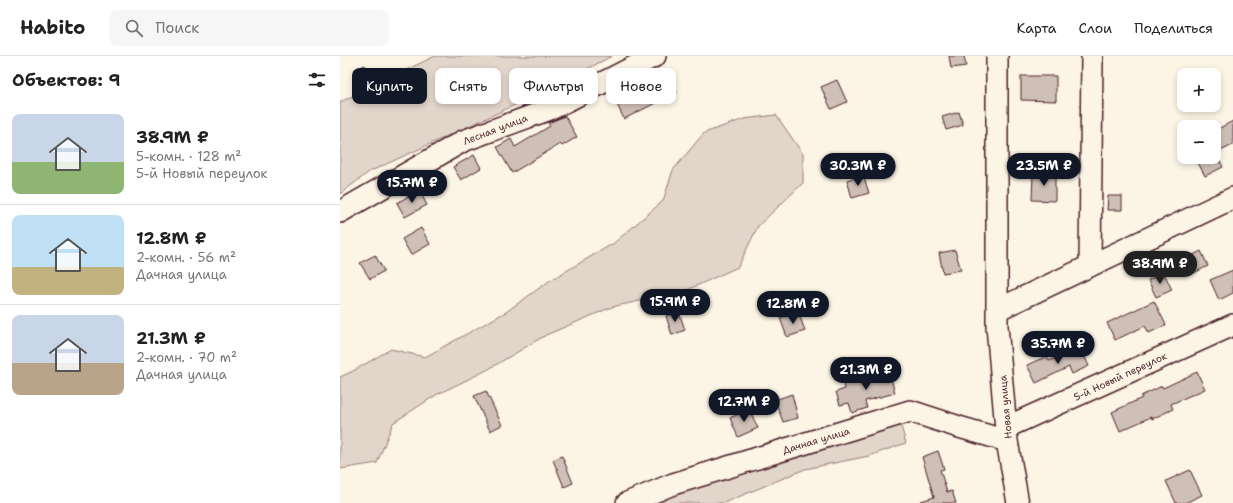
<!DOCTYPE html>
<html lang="ru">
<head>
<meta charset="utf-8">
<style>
  body { margin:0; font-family:"Shantell Sans",sans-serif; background:#f6f6f6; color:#222; height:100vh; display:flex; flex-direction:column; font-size:15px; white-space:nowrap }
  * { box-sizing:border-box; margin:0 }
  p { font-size:13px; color:#767676 }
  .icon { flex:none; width:22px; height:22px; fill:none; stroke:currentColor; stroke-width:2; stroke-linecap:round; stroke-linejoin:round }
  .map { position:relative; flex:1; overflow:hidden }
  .drawer { display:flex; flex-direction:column; background:#fff; width:340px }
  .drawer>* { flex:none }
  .hud { position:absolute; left:12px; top:12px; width:380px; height:36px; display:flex; gap:8px }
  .fabs { position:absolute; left:837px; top:12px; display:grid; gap:8px }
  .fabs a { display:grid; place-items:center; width:44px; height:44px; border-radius:8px; background:#fff; box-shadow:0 2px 6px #0003; font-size:20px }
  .price { position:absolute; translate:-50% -34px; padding:0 9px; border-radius:14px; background:#111827; color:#fff; font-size:13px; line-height:26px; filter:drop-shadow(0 1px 2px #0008) }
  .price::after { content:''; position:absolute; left:50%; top:24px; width:12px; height:9px; margin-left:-6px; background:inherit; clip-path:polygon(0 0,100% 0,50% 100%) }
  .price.current { background:#222; color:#fff }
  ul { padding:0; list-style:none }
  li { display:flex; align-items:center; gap:12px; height:100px; padding:0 12px }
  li+li { border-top:1px solid #e0e0e0 }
  li span { display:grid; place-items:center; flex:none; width:112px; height:80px; border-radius:8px; color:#555 }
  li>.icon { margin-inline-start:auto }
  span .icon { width:48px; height:48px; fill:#fffc; stroke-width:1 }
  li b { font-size:17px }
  h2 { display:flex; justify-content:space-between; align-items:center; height:48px; padding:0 12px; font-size:17px }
  .pill { padding:0 14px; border-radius:8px; background:#fff; box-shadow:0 2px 6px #0003; font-size:14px; line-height:36px }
  .pill.current { background:#111827; color:#fff }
  header { display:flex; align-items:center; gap:24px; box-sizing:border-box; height:56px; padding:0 20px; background:#fff; border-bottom:1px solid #e0e0e0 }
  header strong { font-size:19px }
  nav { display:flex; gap:22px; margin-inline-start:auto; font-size:14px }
  .search { width:280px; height:36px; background:#f6f6f6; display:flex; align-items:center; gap:10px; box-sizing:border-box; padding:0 14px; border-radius:8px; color:#767676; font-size:15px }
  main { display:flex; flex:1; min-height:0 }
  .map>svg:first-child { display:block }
</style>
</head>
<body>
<header>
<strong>Habito</strong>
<div class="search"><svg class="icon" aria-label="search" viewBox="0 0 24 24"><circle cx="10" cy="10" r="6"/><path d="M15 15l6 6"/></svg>Поиск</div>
<nav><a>Карта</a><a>Слои</a><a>Поделиться</a></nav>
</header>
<main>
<section class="drawer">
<h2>Объектов: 9<svg class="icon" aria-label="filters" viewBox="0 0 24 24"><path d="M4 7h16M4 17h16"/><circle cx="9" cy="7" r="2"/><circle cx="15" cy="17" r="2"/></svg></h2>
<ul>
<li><span style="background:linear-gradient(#c9d6e8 60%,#8fb573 0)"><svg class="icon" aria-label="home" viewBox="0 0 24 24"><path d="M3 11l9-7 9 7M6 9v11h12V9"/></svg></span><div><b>38.9M ₽</b><p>5-комн. · 128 m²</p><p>5-й Новый переулок</p></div></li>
<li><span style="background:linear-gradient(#bfe0f5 65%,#c2b280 0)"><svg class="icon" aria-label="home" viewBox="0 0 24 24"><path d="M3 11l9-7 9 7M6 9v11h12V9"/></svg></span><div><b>12.8M ₽</b><p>2-комн. · 56 m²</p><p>Дачная улица</p></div></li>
<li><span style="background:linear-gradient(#c9d6e8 60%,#b9a48a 0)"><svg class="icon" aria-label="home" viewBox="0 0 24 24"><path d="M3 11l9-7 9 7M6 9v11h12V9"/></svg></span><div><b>21.3M ₽</b><p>2-комн. · 70 m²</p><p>Дачная улица</p></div></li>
</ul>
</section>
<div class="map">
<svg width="893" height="447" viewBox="0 0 893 447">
  <rect width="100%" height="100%" fill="#fcf5e5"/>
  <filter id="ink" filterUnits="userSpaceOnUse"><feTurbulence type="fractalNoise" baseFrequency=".025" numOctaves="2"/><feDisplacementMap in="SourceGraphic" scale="8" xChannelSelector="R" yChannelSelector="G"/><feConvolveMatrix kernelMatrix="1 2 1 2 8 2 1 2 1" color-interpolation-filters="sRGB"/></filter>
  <g filter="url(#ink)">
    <path fill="#e2d5ca" stroke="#967a7a" d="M95,0H272L201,37L29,116L0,138V46Z
      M436,59L463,98V127L418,170L398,211L345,235L272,251L206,279L147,314L96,339L53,367L37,407L0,413V321L13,315L51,293L85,301L166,256L209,225L274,187L323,145L333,114L364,77L404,63Z
      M560,367L566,387L529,400L465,413L384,447H293Z"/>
    <path fill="#cfc0b7" stroke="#4a1f2b" d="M609,0H624L626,10L611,12Z
      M25,9L33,26L22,31L14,14Z
      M327,19L337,36L284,63L274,42L291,33L294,38Z
      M681,20H716V45L681,44Z
      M497,24L507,46L491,53L481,31Z
      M619,56L623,69L606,74L602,61Z
      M225,60L237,81L222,90L220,88L172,117L157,91L171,83L175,91L210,70L208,67Z
      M893,65V89L874,98V75Z
      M134,99L141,112L121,124L113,111Z
      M855,101H878L883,111L865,120Z
      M693,117L715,118V145L692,144Z
      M523,119L529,137L512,142L507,124Z
      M79,134L87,149L65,161L57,147Z
      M768,140H782V154H767Z
      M81,172L90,188L71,199L62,183Z
      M615,194L621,214L603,217L599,197Z
      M861,195L868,210L854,217L847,202Z
      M35,199L44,215L30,223L20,207Z
      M893,214V237L879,244L870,224Z
      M824,217L832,234L816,241L808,224Z
      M814,245L826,269L809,277L805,270L775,284L767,267Z
      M339,256L345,274L332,279L326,260Z
      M455,257L459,258L465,275L447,281L440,262Z
      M740,291L749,310L732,318L729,311L696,327L687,309L707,300L709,305Z
      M549,315L555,337L525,345L527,352L512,357L509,347L500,349L496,336L505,333L503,327Z
      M857,316L865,333L831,348L833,353L812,363L811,361L780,375L772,356L802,342L801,340L822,330L823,332Z
      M146,335L162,369L150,375L134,340Z
      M452,338L458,362L443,366L435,344Z
      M409,353L418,372L398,381L390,362Z
      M598,395L604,413L600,414L607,436L612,435L616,447H581V445L594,441L582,401Z
      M222,400L233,427L224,431L213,404Z
      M850,414L862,439L845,447H836L826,425Z"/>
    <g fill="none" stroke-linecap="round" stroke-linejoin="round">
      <g stroke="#4a1f2b" stroke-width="24">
        <path id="minor" d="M657,0V270L667,385L678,447
          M0,156L123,85L213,52L315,0
          M750,210L752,0
          M657,254L893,142
          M667,371L893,269
          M287,447L333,428L570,355L619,371L667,385"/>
      </g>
      <use href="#minor" stroke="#fcf5e5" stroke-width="21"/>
    </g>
  </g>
  <g text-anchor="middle" stroke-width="3" stroke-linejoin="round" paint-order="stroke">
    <g font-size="10" fill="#4a1f2b" stroke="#fcf5e5">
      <text transform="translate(155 73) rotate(-21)" y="4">Лесная улица</text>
      <text transform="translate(780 320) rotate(-25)" y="4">5-й Новый переулок</text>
      <text transform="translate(665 351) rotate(-95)" y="4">Новая улица</text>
      <text transform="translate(476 384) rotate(-17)" y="4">Дачная улица</text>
    </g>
  </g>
</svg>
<div class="fabs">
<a>+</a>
<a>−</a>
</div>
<b class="price" style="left:518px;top:131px">30.3M ₽</b>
<b class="price" style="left:704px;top:131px">23.5M ₽</b>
<b class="price" style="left:72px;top:148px">15.7M ₽</b>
<b class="price current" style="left:820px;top:229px">38.9M ₽</b>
<b class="price" style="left:335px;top:267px">15.9M ₽</b>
<b class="price" style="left:453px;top:269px">12.8M ₽</b>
<b class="price" style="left:718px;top:309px">35.7M ₽</b>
<b class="price" style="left:526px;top:335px">21.3M ₽</b>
<b class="price" style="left:404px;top:367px">12.7M ₽</b>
<div class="hud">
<a class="pill current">Купить</a>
<a class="pill">Снять</a>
<a class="pill">Фильтры</a>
<a class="pill">Новое</a>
</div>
</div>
</main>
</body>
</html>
